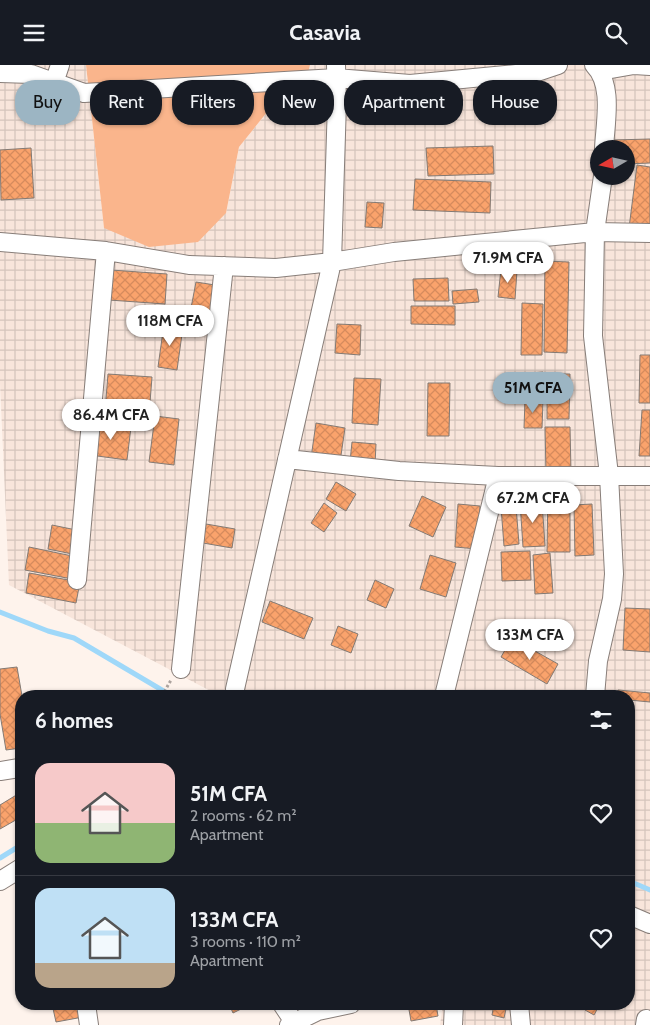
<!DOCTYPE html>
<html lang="en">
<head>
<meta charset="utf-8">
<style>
  body { margin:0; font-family:Cabin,sans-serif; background:#20242c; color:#f1f3f6; height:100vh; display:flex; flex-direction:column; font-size:19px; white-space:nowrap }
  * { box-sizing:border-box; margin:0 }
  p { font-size:16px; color:#9ea1a6 }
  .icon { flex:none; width:28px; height:28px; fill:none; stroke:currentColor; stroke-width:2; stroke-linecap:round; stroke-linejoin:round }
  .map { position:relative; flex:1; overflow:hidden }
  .drawer { position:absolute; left:15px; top:625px; width:620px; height:320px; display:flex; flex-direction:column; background:#171b24; border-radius:20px; box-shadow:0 1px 4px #0004 }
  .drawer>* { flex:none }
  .top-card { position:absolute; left:15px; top:15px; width:620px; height:45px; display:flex; gap:10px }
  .needle { width:32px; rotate:261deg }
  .controls { position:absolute; left:590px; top:75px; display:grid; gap:10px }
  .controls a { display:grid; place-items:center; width:45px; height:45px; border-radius:50%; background:#171b24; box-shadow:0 1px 4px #0004; font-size:25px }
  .price { position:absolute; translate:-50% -42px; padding:0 11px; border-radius:18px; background:#fff; color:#222; font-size:16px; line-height:32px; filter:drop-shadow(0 1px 2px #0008) }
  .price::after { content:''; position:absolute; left:50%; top:30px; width:15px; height:11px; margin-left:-8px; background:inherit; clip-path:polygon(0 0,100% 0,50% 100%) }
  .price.selected { background:#9cb5c3; color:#111 }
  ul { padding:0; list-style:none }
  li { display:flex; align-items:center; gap:15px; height:125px; padding:0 20px }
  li+li { border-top:1px solid #363941 }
  li span { display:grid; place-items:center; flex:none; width:140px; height:100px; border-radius:15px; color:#555 }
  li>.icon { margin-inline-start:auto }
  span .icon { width:60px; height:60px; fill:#fffc; stroke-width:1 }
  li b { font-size:21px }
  h2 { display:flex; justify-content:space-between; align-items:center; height:60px; padding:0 20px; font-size:21px }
  .chip { padding:0 18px; border-radius:20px; background:#171b24; box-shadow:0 1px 4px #0004; font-size:18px; line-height:45px }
  .chip.selected { background:#9cb5c3; color:#111 }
  header { display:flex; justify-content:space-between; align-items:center; height:65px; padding:0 20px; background:#171b24; font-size:22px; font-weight:700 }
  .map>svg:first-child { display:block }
</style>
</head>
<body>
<header><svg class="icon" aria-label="menu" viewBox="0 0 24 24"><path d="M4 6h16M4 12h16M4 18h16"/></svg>Casavia<svg class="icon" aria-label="search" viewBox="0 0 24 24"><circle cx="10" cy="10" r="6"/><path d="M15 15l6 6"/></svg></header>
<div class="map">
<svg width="650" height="960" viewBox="0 0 650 960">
  <defs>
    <pattern id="industrial-grid" width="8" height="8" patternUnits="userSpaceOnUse" patternTransform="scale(1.25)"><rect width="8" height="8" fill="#f8e5db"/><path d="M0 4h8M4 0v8" fill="none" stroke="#d4c4bb"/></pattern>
    <pattern id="building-cross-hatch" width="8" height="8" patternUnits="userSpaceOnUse" patternTransform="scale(1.25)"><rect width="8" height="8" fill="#faa36c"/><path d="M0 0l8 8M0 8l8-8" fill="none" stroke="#d68b5d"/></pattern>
  </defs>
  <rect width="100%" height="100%" fill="#fef3ec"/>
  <path fill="url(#industrial-grid)" fill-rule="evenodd" d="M0,0H86L104,163L226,148L239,82L272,41L308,8L310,0H650V960H440L443,939H629V631H220L9,520L0,318ZM599,84H626V111H599Z"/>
  <path fill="#fab58c" d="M86,0H310L308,8L272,41L239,82L226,148L198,177L149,182L104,163Z"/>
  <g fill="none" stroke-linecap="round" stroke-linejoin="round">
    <path stroke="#9fd8f9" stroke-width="5" d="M0,547L48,566L74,573L172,631
      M0,793L21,780
      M629,816L650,825"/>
  </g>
  <path fill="url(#building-cross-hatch)" stroke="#837a74" d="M650,74V98L626,99V84H613V75Z
    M493,81L494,109L428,111L426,83Z
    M31,83L34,133L1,135L0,85Z
    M637,100L650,102V166L629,163Z
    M415,114L491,117L490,148L413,145Z
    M367,137L384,138L382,163L365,162Z
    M545,196L569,197L567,288L544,287Z
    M501,204L517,206L515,234L498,232Z
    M111,205L167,209L165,239L109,235Z
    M448,213L449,236H414L413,214Z
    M196,217L215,220L210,247L191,243Z
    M477,224L479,237L453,239L452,226Z
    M522,238L543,239L542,290H521Z
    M411,241H455V260L411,259Z
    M164,259L183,262L177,305L158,302Z
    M337,259L361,260L360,290L335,288Z
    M640,290H650V338H639Z
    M543,307L545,329L520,331L518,309Z
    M108,309L152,312L149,350L105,346Z
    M547,309H570L569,354H547Z
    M354,313L381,314L378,360L352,358Z
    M428,318H450L449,371H427Z
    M525,335L543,336L542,363H524Z
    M642,345H650V391H639Z
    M155,351L179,354L174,400L149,397Z
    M94,358L131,362L127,395L90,390Z
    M316,358L345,363L340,397L311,393Z
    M545,362H570L571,407H546Z
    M352,377L376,379L375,399L350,397Z
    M336,417L356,429L346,446L326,434Z
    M548,424H570V487H547Z
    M422,431L446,442L433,472L409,461Z
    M542,436L545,481L523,482L520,437Z
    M324,438L337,448L324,467L311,458Z
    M458,439L480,441L477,484L455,482Z
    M592,439L594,490L575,491L574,440Z
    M516,441L519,479L504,481L501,442Z
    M206,459L235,464L232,483L203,478Z
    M52,460L81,466L77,490L48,484Z
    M29,482L77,492L72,514L25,505Z
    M530,486L531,515L502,516L501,487Z
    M550,488L553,528L535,529L533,490Z
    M430,490L456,498L446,532L420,524Z
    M29,508L80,517L76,538L26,528Z
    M375,515L394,524L386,543L367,535Z
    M270,536L313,553L304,574L262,557Z
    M625,543L650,544V587L623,585Z
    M338,561L358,569L351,588L331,580Z
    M512,573L558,599L547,619L501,592Z
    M17,602L22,631L21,683L6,685L0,649V604Z
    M618,625L650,628V637L629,635V631H617Z
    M18,729L21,735V752L0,764V740Z
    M52,939H81L83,952L56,957Z
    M229,939H243L245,942L233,948Z
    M408,939H436L438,951L411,956Z
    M494,939H507L504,953L492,950Z
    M588,939H600L594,950L585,945Z"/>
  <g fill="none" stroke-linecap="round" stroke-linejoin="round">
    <g stroke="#887e79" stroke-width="20">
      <path id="minor" d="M594,0C614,20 605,58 604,84
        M600,6L634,0L650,1
        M0,8L31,9L84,28L336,13L410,19L537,7L558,0
        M54,18L60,0
        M0,177L106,186L189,200L276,203L332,197L394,187L595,167L650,168
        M287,394L399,406L498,411H650
        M77,515L106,186
        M181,604L224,201
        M235,624L332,197L337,37L336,0
        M444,631L498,411
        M595,631L598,596L612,534L614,509L609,410L593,271L595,167L603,111
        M0,706L19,703
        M0,816L21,803
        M629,850L650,859
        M86,939L89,960
        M282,939L294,957
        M519,939L521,960
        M289,960L318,946L351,939
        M453,960L454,939
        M645,960L646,954"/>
    </g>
    <path stroke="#aca39e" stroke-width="3" stroke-dasharray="2.5 2.5" stroke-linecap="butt" d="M162,631L171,615"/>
    <use href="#minor" stroke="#fff" stroke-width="18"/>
  </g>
</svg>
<div class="controls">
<a><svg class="needle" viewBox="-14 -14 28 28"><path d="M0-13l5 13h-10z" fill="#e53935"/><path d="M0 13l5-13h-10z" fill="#9ea1a6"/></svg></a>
</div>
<b class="price" style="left:508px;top:219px">71.9M CFA</b>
<b class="price" style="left:170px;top:282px">118M CFA</b>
<b class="price selected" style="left:533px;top:349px">51M CFA</b>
<b class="price" style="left:111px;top:376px">86.4M CFA</b>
<b class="price" style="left:533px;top:459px">67.2M CFA</b>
<b class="price" style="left:530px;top:596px">133M CFA</b>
<div class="top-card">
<a class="chip selected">Buy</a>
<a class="chip">Rent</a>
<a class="chip">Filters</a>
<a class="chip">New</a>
<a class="chip">Apartment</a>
<a class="chip">House</a>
</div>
<section class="drawer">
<h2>6 homes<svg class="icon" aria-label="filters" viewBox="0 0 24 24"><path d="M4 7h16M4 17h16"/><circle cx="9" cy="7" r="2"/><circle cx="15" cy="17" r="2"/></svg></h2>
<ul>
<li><span style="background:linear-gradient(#f6c9c9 60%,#8fb573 0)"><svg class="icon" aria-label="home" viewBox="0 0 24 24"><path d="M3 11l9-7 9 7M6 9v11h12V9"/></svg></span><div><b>51M CFA</b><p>2 rooms · 62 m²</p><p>Apartment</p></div><svg class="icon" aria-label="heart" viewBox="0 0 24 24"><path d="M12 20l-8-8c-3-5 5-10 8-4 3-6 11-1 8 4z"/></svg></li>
<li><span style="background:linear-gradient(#bfe0f5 75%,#b9a48a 0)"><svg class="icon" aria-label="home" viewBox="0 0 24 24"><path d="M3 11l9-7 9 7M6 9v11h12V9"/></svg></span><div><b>133M CFA</b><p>3 rooms · 110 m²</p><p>Apartment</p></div><svg class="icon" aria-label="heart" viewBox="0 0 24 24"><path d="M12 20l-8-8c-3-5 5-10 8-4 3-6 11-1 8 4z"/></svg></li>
</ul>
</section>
</div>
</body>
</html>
